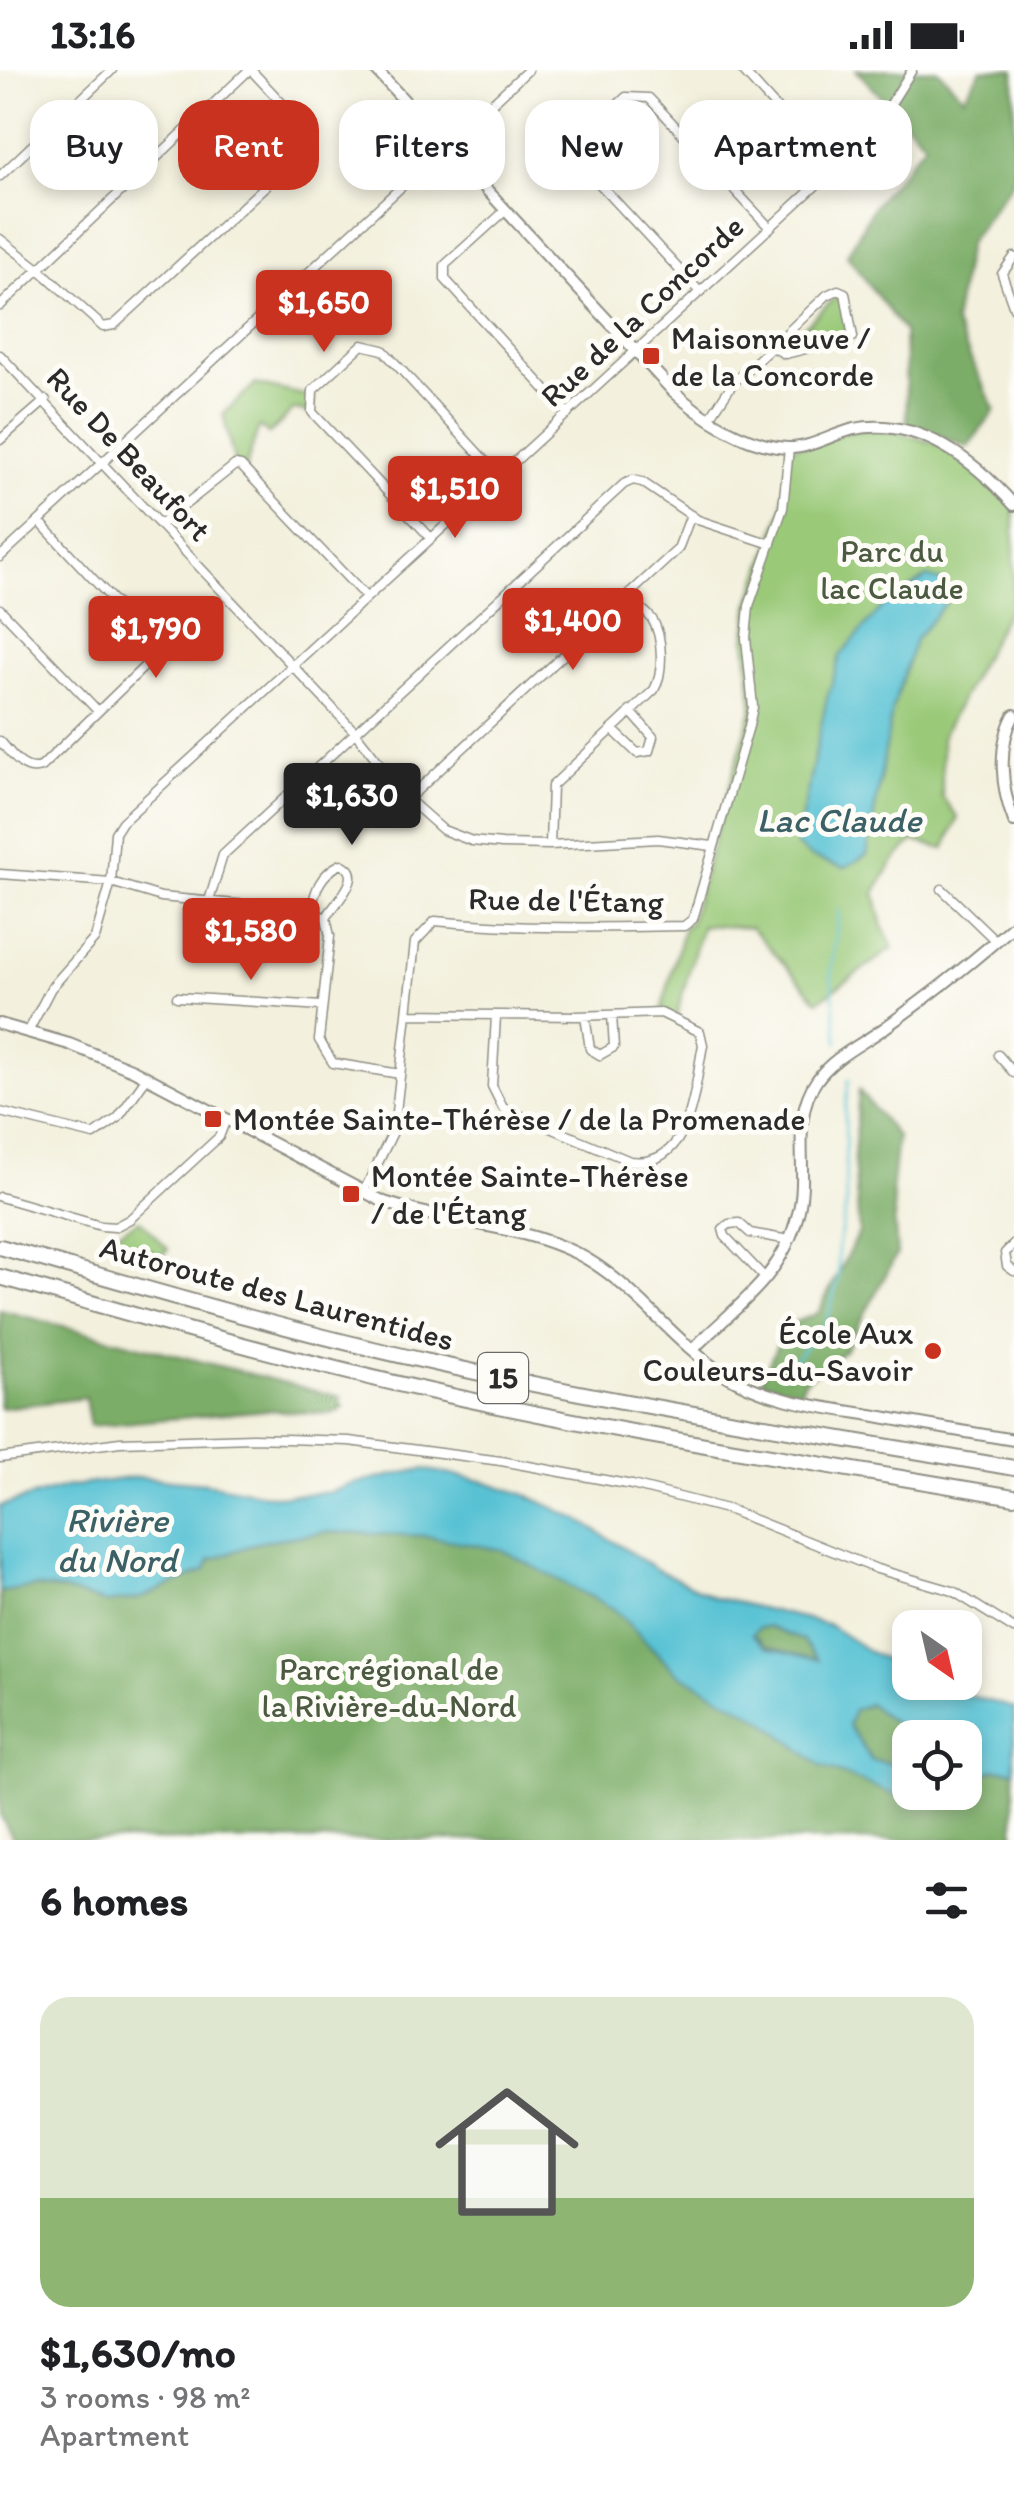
<!DOCTYPE html>
<html lang="en">
<head>
<meta charset="utf-8">
<style>
  body { margin:0; font-family:Itim,sans-serif; background:#f2f2f2; color:#202124; height:100vh; display:flex; flex-direction:column; font-size:38px; white-space:nowrap }
  * { box-sizing:border-box; margin:0 }
  p { font-size:32px; color:#757577 }
  .icon { flex:none; width:55px; height:55px; fill:none; stroke:currentColor; stroke-width:2; stroke-linecap:round; stroke-linejoin:round }
  .map { position:relative; height:1770px; overflow:hidden }
  .panel { display:flex; flex-direction:column; background:#fff; flex:1 }
  .panel>* { flex:none }
  .guide { position:absolute; left:30px; top:30px; width:955px; height:90px; display:flex; gap:20px }
  .needle { width:65px; rotate:146deg }
  .buttons { position:absolute; left:892px; top:1540px; display:grid; gap:20px }
  .buttons a { display:grid; place-items:center; width:90px; height:90px; border-radius:20px; background:#fff; box-shadow:0 5px 15px #0003; font-size:50px }
  .price { position:absolute; translate:-50% -85px; padding:0 22px; border-radius:10px; background:#c8321e; color:#fff; font-size:32px; line-height:65px; filter:drop-shadow(0 2px 5px #0008) }
  .price::after { content:''; position:absolute; left:50%; top:60px; width:30px; height:22px; margin-left:-15px; background:inherit; clip-path:polygon(0 0,100% 0,50% 100%) }
  .price.current { background:#222; color:#fff }
  ul { padding:0; list-style:none }
  li { display:grid; align-content:center; gap:20px; height:530px; padding:0 40px }
  li span { display:grid; place-items:center; height:310px; border-radius:30px; color:#555 }
  li>.icon { margin-inline-start:auto }
  span .icon { width:180px; height:180px; fill:#fffc; stroke-width:1 }
  li b { font-size:42px }
  h2 { display:flex; justify-content:space-between; align-items:center; height:120px; padding:0 40px; font-size:42px }
  .chip { padding:0 35px; border-radius:30px; background:#fff; box-shadow:0 5px 15px #0003; font-size:35px; line-height:90px }
  .chip.current { background:#c8321e; color:#fff }
  .status { display:flex; justify-content:space-between; align-items:center; height:70px; padding:0 50px; background:#fff; direction:ltr }
  .status svg { height:28px; fill:currentColor }
  .map>svg:first-child { display:block }
</style>
</head>
<body>
<div class="status"><b>13:16</b><svg viewBox="0 0 49 12"><path d="M0 12V9h3v3zM5 12V6h3v6zM10 12V3h3v9zM15 12V0h3v12zM26 1h20v11H26zM47 4h2v5h-2z"/></svg></div>
<div class="map">
<svg width="1014" height="1770" viewBox="0 0 1014 1770">
  <rect width="100%" height="100%" fill="#fdfcf7"/>
  <filter id="ink" filterUnits="userSpaceOnUse"><feTurbulence type="fractalNoise" baseFrequency=".01" numOctaves="2"/><feDisplacementMap in="SourceGraphic" scale="20" xChannelSelector="R" yChannelSelector="G"/><feConvolveMatrix kernelMatrix="1 2 1 2 8 2 1 2 1" color-interpolation-filters="sRGB"/></filter>
  <filter id="wash" filterUnits="userSpaceOnUse"><feTurbulence type="fractalNoise" baseFrequency=".0048" numOctaves="4" result="noise"/><feDisplacementMap in="SourceGraphic" scale="40" xChannelSelector="R" yChannelSelector="G"/><feGaussianBlur stdDeviation="2.25" result="paint"/><feColorMatrix in="noise" values="0 0 0 0 0 0 0 0 0 0 0 0 0 0 0 0 0 1.4 0 .05"/><feComposite in="paint" operator="in"/></filter>
  <g filter="url(#wash)">
    <rect width="100%" height="100%" fill="#f3f0dd"/>
    <path fill="#9ac978" stroke="#627a52" stroke-width="2.5" d="M837,226L842,230L848,260L845,265L783,276Z
      M255,314L313,327L312,342L293,340L269,364L259,357L245,399L235,395L223,344Z
      M885,358L947,377L1014,435V541L1007,542L942,666V727L958,748L944,779L913,771L892,793L875,823L883,857L893,878L818,931L751,858L702,855L676,948L661,943L684,856L689,854L753,637L746,568L749,536L783,438L789,378L845,361Z
      M140,1150L168,1179L162,1185L116,1170L114,1164Z"/>
    <path fill="#7bad68" stroke="#536c4a" stroke-width="2.5" d="M856,0H938L964,27L981,0H1014V109L968,173L954,253L995,340L968,377L907,354L904,262L847,185L873,137L925,73Z
      M859,1020L897,1067L892,1115L897,1184L845,1280L803,1312L800,1322L761,1311L786,1256L818,1243L859,1162L854,1088Z
      M0,1240L340,1327L343,1338L330,1344L268,1340L90,1356L85,1328L0,1338Z
      M327,1462L425,1465L502,1480L614,1539L676,1602L762,1649L821,1696L904,1728L965,1722V1713L995,1699L1014,1700V1770H14L0,1746V1522L32,1517L61,1520L107,1533L141,1528L205,1500L210,1490L262,1471Z
      M768,1557L802,1570L819,1591L766,1576L752,1564L758,1558Z
      M870,1634C901,1658 912,1668 952,1663L957,1667L910,1668V1695L872,1691L848,1655L853,1640Z"/>
    <path fill="#58c2d4" stroke="#427680" stroke-width="2.5" fill-rule="evenodd" d="M927,507L944,512L950,527L915,570L892,640L867,785L844,798L811,787L796,775L826,632L840,586L883,536Z
      M423,1399L487,1412L529,1426L578,1449L658,1500L714,1527L827,1554L873,1584L910,1601V1612L935,1613L956,1622L1014,1638V1700L995,1699L965,1713V1668L952,1663L929,1666L905,1661L869,1634L854,1640L848,1655L872,1691L910,1695V1722L943,1723L903,1728L821,1696L762,1649L676,1602L614,1539L502,1480L427,1466L327,1462L262,1471L210,1490L206,1500L141,1528L107,1533L61,1520L32,1517L0,1522V1436L64,1417L138,1407L206,1413L276,1426L331,1422L352,1414ZM768,1557L802,1570L818,1590L766,1577L752,1564L758,1558Z"/>
    <g fill="none" stroke-linecap="round" stroke-linejoin="round">
      <path stroke="#58c2d4" stroke-width="2.5" d="M838,972L831,903L839,840
        M782,1305L827,1251L838,1208V1177L846,1137L845,1040L849,1009"/>
    </g>
  </g>
  <g filter="url(#ink)">
    <g fill="none" stroke-linecap="round" stroke-linejoin="round">
      <g stroke="#8f8e84" stroke-width="11">
        <path id="minor" d="M742,0L833,100
          M0,106L112,0
          M506,140L445,195V209L568,344
          M0,169L40,200L103,257L114,255L310,75L312,68L306,59L251,0
          M1014,187L1002,204L1014,238
          M700,222L583,96L577,81L581,68L626,27L649,28L770,158
          M0,236L249,0
          M0,285L354,661L408,729L443,760L472,771L502,774L550,775L658,769L712,776
          M709,349L733,313L772,277L785,284L853,267L845,223L838,220L827,225L772,277
          M0,370L46,330
          M161,454L235,395L241,396L366,527
          M431,468L312,342L313,320L362,275L383,280L499,406
          M0,487L528,0
          M0,539L98,641
          M612,659L637,683L649,681L653,667L630,641
          M0,671C12,684 23,703 41,697L152,589L155,582L152,572L39,451
          M408,729L678,479L691,445
          M550,775L552,716L654,620C664,603 663,566 652,549C646,541 635,534 628,528
          M0,804L111,812L161,827L311,841L326,848L330,866L319,970L333,993L400,1004
          M942,819L996,871
          M209,831L223,785L624,414L633,410L642,412L698,450L771,474
          M311,841C315,820 320,804 341,794C367,805 335,832 326,848
          M177,927L322,936
          M407,944L578,946L661,943L700,962L703,975C694,1018 692,1099 630,1091L503,1038L492,1016L496,946
          M585,946L590,979L600,985L614,977L612,945
          M28,962L51,918L95,868L111,812L115,763L122,752L872,64L912,0
          M998,985L1014,1003
          M0,1042L94,1065L118,1048L147,1007
          M363,1123L394,1060L415,872L435,851C518,859 601,858 684,856L693,849L749,656L753,637L746,568L749,536L783,438L789,378
          M0,1127L101,1156L115,1157L130,1149L219,1067L226,1049
          M1014,1174L1005,1183L1007,1196L1014,1201
          M766,1209L725,1166L723,1159L729,1154L739,1153L750,1163L789,1170
          M0,1388L120,1372L253,1368L349,1371L501,1391L632,1415L730,1440L877,1499L953,1521L1014,1559"/>
      </g>
      <g stroke="#8f8e84" stroke-width="14">
        <path id="tertiary" d="M376,0L672,320C702,348 746,376 788,378C809,379 833,364 854,359C918,346 975,391 1014,435
          M1014,645C997,676 1001,719 1014,751
          M0,954L69,974L133,1000L384,1132C446,1153 517,1154 576,1183C634,1212 670,1270 724,1304C768,1331 821,1337 871,1345C918,1354 966,1362 1014,1370
          M693,1279C737,1235 782,1208 798,1144C810,1100 789,1049 817,1010C832,988 862,974 883,959C929,926 972,893 1014,855"/>
      </g>
      <g stroke="#8f8e84" stroke-width="18">
        <path id="motorway" d="M0,1177C141,1217 281,1259 425,1291C619,1335 818,1364 1014,1398
          M0,1207C141,1247 282,1288 425,1320C619,1364 818,1393 1014,1427"/>
      </g>
      <use href="#minor" stroke="#fff" stroke-width="8"/>
      <use href="#tertiary" stroke="#fff" stroke-width="10"/>
      <use href="#motorway" stroke="#fff" stroke-width="14"/>
    </g>
  </g>
  <g fill="#c8321e" stroke="#fdfcf7" stroke-width="4">
    <rect x="641" y="276" width="20" height="20" rx="5"/>
    <rect x="203" y="1039" width="20" height="20" rx="5"/>
    <rect x="341" y="1114" width="20" height="20" rx="5"/>
    <circle cx="933" cy="1281" r="10"/>
  </g>
  <g text-anchor="middle" stroke-width="10" stroke-linejoin="round" paint-order="stroke">
    <rect fill="#fdfcf7" stroke="#6a6a68" stroke-width="2.5" x="478" y="1283" width="50" height="50" rx="8"/>
    <g font-size="30" font-weight="bold" fill="#2b2b2b">
      <text x="503" y="1318">15</text>
    </g>
    <g font-size="32" fill="#2b2b2b" stroke="#fdfcf7">
      <text transform="translate(642 241) rotate(-43)" y="11">Rue de la Concorde</text>
      <text transform="translate(129 384) rotate(47)" y="11">Rue De Beaufort</text>
      <text transform="translate(566 830) rotate(1)" y="11">Rue de l'Étang</text>
      <text transform="translate(277 1223) rotate(15)" y="11">Autoroute des Laurentides</text>
    </g>
    <g font-size="32" fill="#2b2b2b" stroke="#fdfcf7" text-anchor="start">
      <text x="671" y="279">Maisonneuve /<tspan x="671" dy="37">de la Concorde</tspan></text>
      <text x="233" y="1060">Montée Sainte-Thérèse / de la Promenade</text>
      <text x="371" y="1117">Montée Sainte-Thérèse<tspan x="371" dy="37">/ de l'Étang</tspan></text>
      <text x="913" y="1274" text-anchor="end">École Aux<tspan x="913" dy="37">Couleurs-du-Savoir</tspan></text>
    </g>
    <g font-size="32" fill="#4c5a42" stroke="#fdfcf7">
      <text x="892" y="492">Parc du<tspan x="892" dy="37">lac Claude</tspan></text>
      <text x="389" y="1610">Parc régional de<tspan x="389" dy="37">la Rivière-du-Nord</tspan></text>
    </g>
    <g font-size="35" font-style="italic" fill="#3b6066" stroke="#fdfcf7">
      <text x="839" y="762">Lac Claude</text>
      <text x="117" y="1462">Rivière<tspan x="117" dy="40">du Nord</tspan></text>
    </g>
  </g>
</svg>
<div class="buttons">
<a><svg class="needle" viewBox="-14 -14 28 28"><path d="M0-13l5 13h-10z" fill="#e53935"/><path d="M0 13l5-13h-10z" fill="#757577"/></svg></a>
<a><svg class="icon" aria-label="locate" viewBox="0 0 24 24"><circle cx="12" cy="12" r="6"/><path d="M12 2v4M12 18v4M2 12h4M18 12h4"/></svg></a>
</div>
<b class="price" style="left:324px;top:285px">$1,650</b>
<b class="price" style="left:455px;top:471px">$1,510</b>
<b class="price" style="left:573px;top:603px">$1,400</b>
<b class="price" style="left:156px;top:611px">$1,790</b>
<b class="price current" style="left:352px;top:778px">$1,630</b>
<b class="price" style="left:251px;top:913px">$1,580</b>
<div class="guide">
<a class="chip">Buy</a>
<a class="chip current">Rent</a>
<a class="chip">Filters</a>
<a class="chip">New</a>
<a class="chip">Apartment</a>
</div>
</div>
<section class="panel">
<h2>6 homes<svg class="icon" aria-label="filters" viewBox="0 0 24 24"><path d="M4 7h16M4 17h16"/><circle cx="9" cy="7" r="2"/><circle cx="15" cy="17" r="2"/></svg></h2>
<ul>
<li><span style="background:linear-gradient(#dfe7d0 65%,#8fb573 0)"><svg class="icon" aria-label="home" viewBox="0 0 24 24"><path d="M3 11l9-7 9 7M6 9v11h12V9"/></svg></span><div><b>$1,630/mo</b><p>3 rooms · 98 m²</p><p>Apartment</p></div></li>
</ul>
</section>
</body>
</html>
